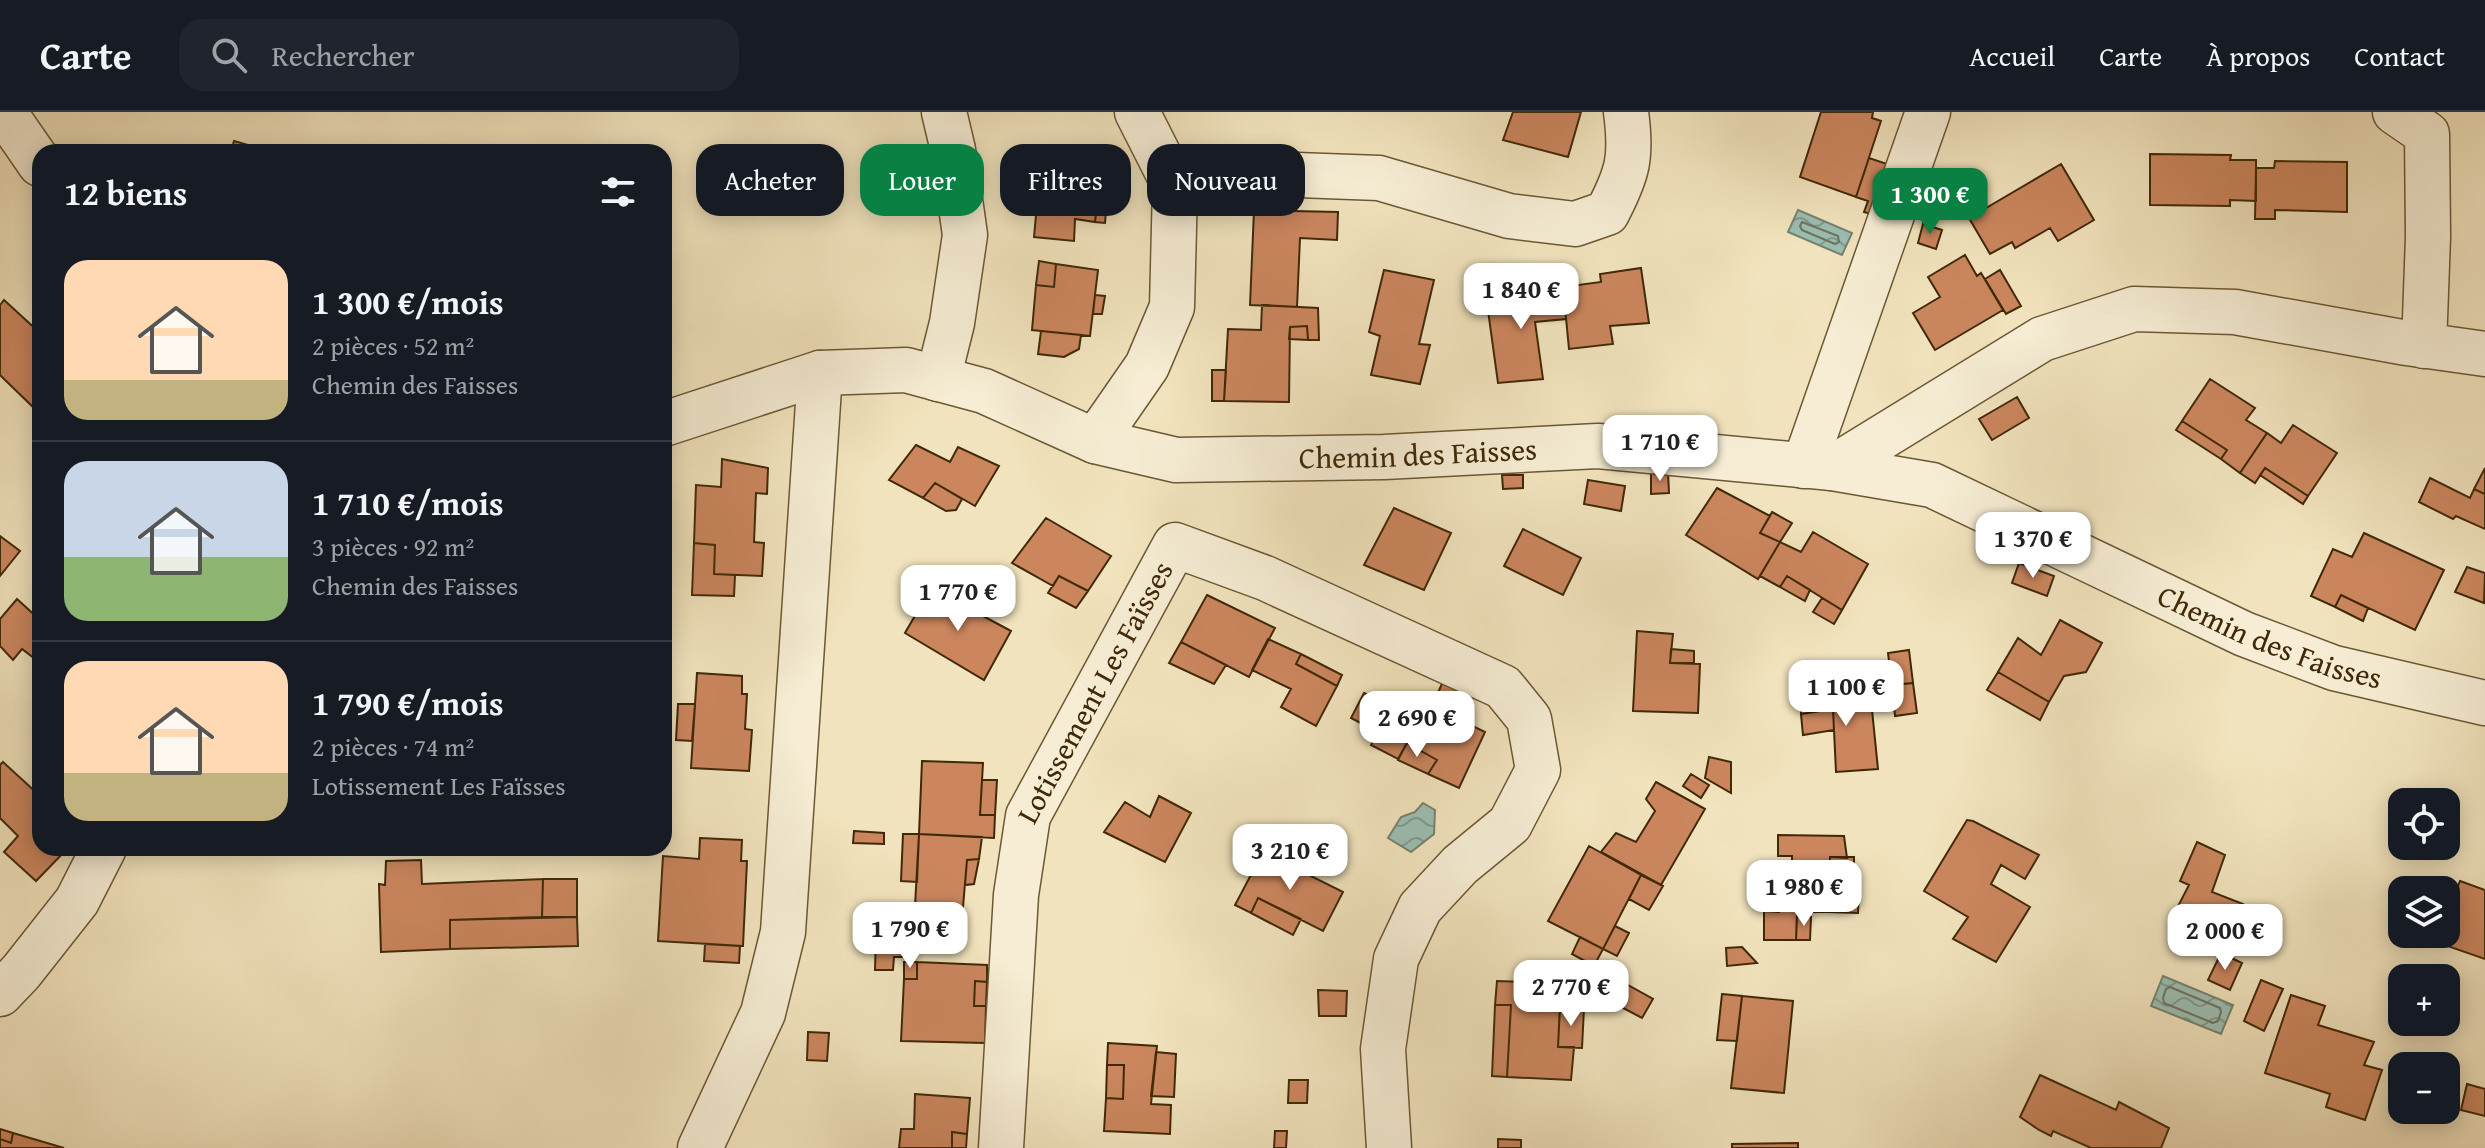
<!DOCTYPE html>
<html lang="fr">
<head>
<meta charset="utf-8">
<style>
  body { margin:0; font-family:"Gentium Book Plus",serif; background:#20242c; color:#f1f3f6; height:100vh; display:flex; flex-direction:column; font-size:30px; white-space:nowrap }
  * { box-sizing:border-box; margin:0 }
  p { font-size:26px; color:#9ea1a6 }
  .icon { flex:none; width:44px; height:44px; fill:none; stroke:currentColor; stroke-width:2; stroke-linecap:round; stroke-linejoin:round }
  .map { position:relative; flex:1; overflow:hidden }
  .panel { position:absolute; left:32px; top:32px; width:640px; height:712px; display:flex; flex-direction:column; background:#171b24; border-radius:24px; box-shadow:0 4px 20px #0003 }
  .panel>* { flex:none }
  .guide { position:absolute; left:696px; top:32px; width:760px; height:72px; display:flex; gap:16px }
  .controls { position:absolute; left:2388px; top:676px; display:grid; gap:16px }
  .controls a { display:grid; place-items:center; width:72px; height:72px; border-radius:16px; background:#171b24; box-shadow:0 4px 20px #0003; font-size:40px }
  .price { position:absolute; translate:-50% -68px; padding:0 18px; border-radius:16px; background:#fff; color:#222; font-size:26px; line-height:52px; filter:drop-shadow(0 2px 4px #0008) }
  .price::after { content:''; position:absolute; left:50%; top:48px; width:24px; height:18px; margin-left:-12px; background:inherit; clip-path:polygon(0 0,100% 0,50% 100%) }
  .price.on { background:#0b8043; color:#fff }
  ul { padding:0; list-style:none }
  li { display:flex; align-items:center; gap:24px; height:200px; padding:0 32px }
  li+li { border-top:2px solid #363941 }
  li span { display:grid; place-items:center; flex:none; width:224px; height:160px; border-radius:24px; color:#555 }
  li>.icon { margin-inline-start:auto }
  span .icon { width:96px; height:96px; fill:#fffc; stroke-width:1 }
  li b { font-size:34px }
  h2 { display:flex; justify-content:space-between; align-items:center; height:96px; padding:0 32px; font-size:34px }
  .pill { padding:0 28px; border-radius:24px; background:#171b24; box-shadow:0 4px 20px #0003; font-size:28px; line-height:72px }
  .pill.on { background:#0b8043; color:#fff }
  header { display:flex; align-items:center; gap:48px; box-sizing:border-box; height:112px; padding:0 40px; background:#171b24; border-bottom:2px solid #363941 }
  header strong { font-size:38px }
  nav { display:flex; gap:44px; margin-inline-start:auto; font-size:28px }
  .search { width:560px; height:72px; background:#20242c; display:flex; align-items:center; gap:20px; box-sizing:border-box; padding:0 28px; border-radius:24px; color:#9ea1a6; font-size:30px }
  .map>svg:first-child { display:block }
</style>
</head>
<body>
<header>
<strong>Carte</strong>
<div class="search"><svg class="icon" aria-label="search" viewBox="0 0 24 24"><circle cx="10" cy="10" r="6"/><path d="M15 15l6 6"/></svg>Rechercher</div>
<nav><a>Accueil</a><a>Carte</a><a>À propos</a><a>Contact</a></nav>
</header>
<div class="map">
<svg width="2485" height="1036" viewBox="0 0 2485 1036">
  <defs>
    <pattern id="water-waves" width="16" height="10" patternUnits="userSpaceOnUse" patternTransform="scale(2)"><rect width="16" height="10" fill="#9bbeb2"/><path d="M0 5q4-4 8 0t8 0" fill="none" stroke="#809a8f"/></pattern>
  </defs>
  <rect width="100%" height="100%" fill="#f1e3bd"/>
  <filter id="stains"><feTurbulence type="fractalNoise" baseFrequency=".0025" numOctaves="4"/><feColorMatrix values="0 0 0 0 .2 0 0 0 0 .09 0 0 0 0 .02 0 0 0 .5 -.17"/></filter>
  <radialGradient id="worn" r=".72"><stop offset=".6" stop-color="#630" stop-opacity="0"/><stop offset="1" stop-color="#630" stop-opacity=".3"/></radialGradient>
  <path fill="url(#water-waves)" stroke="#77826e" stroke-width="2" d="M1798,98L1852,121L1842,143L1788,120Z
    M1423,691L1435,698L1434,722L1411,740L1388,726L1401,705L1415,700Z
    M2163,864L2233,893L2221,922L2151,894Z"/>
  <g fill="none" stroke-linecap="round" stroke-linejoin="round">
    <path stroke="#6e745c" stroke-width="2" d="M1802,110L1838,124L1839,130L1835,132L1802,118L1800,114Z
      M2170,875L2220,896L2221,900L2218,909L2213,911L2164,891L2163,886L2166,877Z"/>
  </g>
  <path fill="#cb865e" stroke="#402907" stroke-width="2" d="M1513,0H1581L1568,45L1503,28Z
    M1821,0H1873L1872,6L1881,9L1856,85L1800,65Z
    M234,29L273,40H231Z
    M1077,36L1112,41L1109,63H1100L1095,110L1075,107L1074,129L1034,125L1036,103H1047L1053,56L1074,58Z
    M2150,42L2231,43L2230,48H2256V89L2230,88V94L2150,93Z
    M1869,46L1893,54L1875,103L1864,100L1868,89L1856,85Z
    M2275,49L2347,50V100L2275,98V107H2255L2256,56H2274Z
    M2061,52L2094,108L2058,129L2050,116L2015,136L2012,130L1990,142L1969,106Z
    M1098,87L1107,88L1105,111L1095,110Z
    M1254,98L1338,100L1337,128L1300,126L1297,195L1250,193Z
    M1923,112L1942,118L1936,137L1918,131Z
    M1965,143L1977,164L1981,161L2003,198L1935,238L1913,201L1940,185L1928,165Z
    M1039,149L1056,152L1054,175L1036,173Z
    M1056,152L1098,158L1090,224L1032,218L1036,173L1054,175Z
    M1641,156L1649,211L1610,214L1613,232L1569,237L1563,175L1601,170L1600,162Z
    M1384,158L1434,168L1419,232L1430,233L1420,272L1371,263L1380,224L1369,220Z
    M2000,158L2021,194L2006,202L1985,167Z
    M1563,175L1566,207L1535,210L1543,267L1498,271L1486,184Z
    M1095,183L1105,184L1102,202H1093Z
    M4,188L40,221V292L35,297L0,263V193Z
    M1262,193L1318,196L1319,228H1308L1307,214L1290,215L1289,290L1224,289L1228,217L1261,218Z
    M1307,214L1308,228L1289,227L1290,215Z
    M1041,219L1081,223L1079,237L1064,245L1038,242Z
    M1212,258H1226L1224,289H1212Z
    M2210,267L2255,296L2246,308L2267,321L2240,361L2221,347L2227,338L2182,309Z
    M2017,285L2029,306L1992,328L1979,307Z
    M2182,309L2227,338L2221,347L2176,318Z
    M2293,313L2337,341L2308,384L2265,356L2255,371L2240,361L2267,321L2281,331Z
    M916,333L950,350L958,335L999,354L975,394L935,371L923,386L889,368Z
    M722,347L768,356L767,382L756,381L754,430L764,431L762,464L714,462L715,433L694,431L696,373L721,375Z
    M2265,356L2308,384L2303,392L2260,363Z
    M2485,356V382L2474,377Z
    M1651,361H1668L1669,381L1651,382Z
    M1502,363H1523V376L1503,377Z
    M2430,366L2470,386L2474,377L2485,382V417L2456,404L2453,407L2419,390Z
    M1588,368L1625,374L1621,399L1584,392Z
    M935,371L962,387L956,398L946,399L923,386Z
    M1717,376L1770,404L1760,421L1780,430L1758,467L1686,423Z
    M1394,396L1451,421L1424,478L1364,453Z
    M1772,400L1792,411L1780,430L1760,421Z
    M1046,406L1111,444L1088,479L1059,464L1053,474L1012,451Z
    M1523,417L1581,446L1563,483L1504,454Z
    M1813,420L1868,452L1842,498L1787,464L1780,475L1760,464L1780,430L1801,440Z
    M2364,421L2444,458L2415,518L2341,483L2335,495L2311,484L2333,437L2352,445Z
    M0,424L20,439L0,464Z
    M694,431L715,433L714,462L735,463L734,484L692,483Z
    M2019,451L2054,464L2047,484L2012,471Z
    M2467,455L2485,461L2484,491L2455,480Z
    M1059,464L1088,479L1076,496L1048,481Z
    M1787,464L1810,478L1805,489L1780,475Z
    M931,476L1011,519L984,568L905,521Z
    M1207,483L1275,516L1249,565L1181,530Z
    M2341,483L2368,496L2363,509L2335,495Z
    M1822,486L1842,498L1834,512L1813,500Z
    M17,487L40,508V539L35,547L22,537L13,548L0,534V507Z
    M2060,508L2102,531L2086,560L2064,564L2049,590L1998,560L2018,526L2041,543Z
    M1637,519L1673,522L1670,551L1700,552L1698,601L1633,599Z
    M1268,527L1301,542L1296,552L1337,574L1316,614L1281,595L1291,577L1252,558Z
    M1181,530L1226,553L1214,572L1169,551Z
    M1671,537L1694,539V551H1670Z
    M1909,538L1913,571L1892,573L1888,541Z
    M1301,542L1342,563L1337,574L1296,552Z
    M1998,560L2049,590L2040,608L1987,578Z
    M697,561L742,564V582H747L745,617L752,618L749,659L691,656Z
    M1444,567L1471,581L1464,597L1437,583Z
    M1913,571L1917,601L1895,604L1892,573Z
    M1842,575L1844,593L1871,588L1878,657L1836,660L1833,597L1801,602L1800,580Z
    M1364,581L1419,609L1398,647L1371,633L1378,620L1351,606Z
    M678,592H695L692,629L676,628Z
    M1427,592L1485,620L1459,676L1428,662L1437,648L1407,631Z
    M1833,597L1834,618L1803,623L1801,602Z
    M1407,631L1437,648L1428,662L1398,648Z
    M1709,645L1731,650V681L1705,666Z
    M922,649L983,651L980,703H995L994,726L919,722Z
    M3,650L40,684V736H68L36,769L4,740L18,724L0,706V653Z
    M1691,662L1709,673L1701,686L1683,674Z
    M982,668H997L995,703H980Z
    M1656,670L1705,697L1661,773L1601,740L1616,721L1636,730L1655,699L1646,687Z
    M1159,684L1191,701L1165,750L1104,720L1125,690L1150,705Z
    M1967,708L1973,709L2039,743L2025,767L2001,753L1991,772L2030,795L1996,850L1953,827L1968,805L1924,779Z
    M854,719L884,721V732L853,731Z
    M903,722H919L917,770L901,769Z
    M919,722L982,725L979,747L967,748L963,795L915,794Z
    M1778,723L1844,724L1847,746L1830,745L1829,800H1797L1796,828H1764V799L1779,800V769H1792V744H1778Z
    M700,726L742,728L741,749H747L743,834L658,829L663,744L699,747Z
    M2197,730L2225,743L2212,780L2243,792L2229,820L2200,809L2198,815L2174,802L2189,773L2180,769Z
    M1589,734L1641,763L1603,837L1548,809Z
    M1263,740L1343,780L1323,819L1258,786L1251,801L1235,793Z
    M1830,745H1854V783H1859L1858,801L1829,800Z
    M979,747L974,772L965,773L967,748Z
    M421,748L422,772L543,767L542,805L450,808V837L381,840L379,772L385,773L386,749Z
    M1641,763L1663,774L1649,798L1629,787Z
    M543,767H577V805H542Z
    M2460,769L2485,778V847L2436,830L2440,822H2446V805Z
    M1258,786L1301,807L1293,823L1251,801Z
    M577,805L578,834L450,837V808Z
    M1797,805H1811L1810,828H1796Z
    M1615,814L1629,821L1617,844L1603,837Z
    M876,822L911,823L910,845H894L893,858H875Z
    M1580,825L1603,837L1594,854L1572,842Z
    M705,832L740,834L739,851L704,849Z
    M1742,835L1757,851L1727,854L1726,836Z
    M2221,841L2242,851L2230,878L2208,868Z
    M904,850H917V867H904Z
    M917,850L987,853V870L975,869L974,894H986L985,931L901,929L904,867H917Z
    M1612,864L1619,868L1608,888L1601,884Z
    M1619,868L1653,887L1642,906L1608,888Z
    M2261,868L2283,877L2264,919L2244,909Z
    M975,869L987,870L986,894H974Z
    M1497,869L1561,871L1558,935H1574L1571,968L1507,965L1511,893H1495Z
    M1318,878L1347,879L1346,904H1319Z
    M1722,882L1742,884L1737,929L1717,928Z
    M2291,883L2325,894L2318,913L2374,930L2364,953L2382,958L2365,1008L2326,995L2330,982L2265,961Z
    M1742,884L1793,889L1784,981L1731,976Z
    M1495,893H1511L1507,965L1492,964Z
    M1560,896H1584L1582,936L1558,935Z
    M808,920L829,921L827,949L807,948Z
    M1108,931L1157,934L1151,992L1171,993L1170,1022L1104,1019L1106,986L1123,987L1124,953H1107Z
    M1156,940L1176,942L1174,985L1151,984Z
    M1107,953H1124L1123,987L1106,986Z
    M2040,963L2116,998L2119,990L2169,1016L2161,1036H2091L2053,1019L2051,1024L2039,1018L2020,1005Z
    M1289,968H1308L1307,991H1288Z
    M2467,972L2485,977V1004L2461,998Z
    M915,982L970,986L967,1022L952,1020V1036H899L901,1017H914Z
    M0,1017L13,1021L11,1031L0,1027Z
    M1275,1019H1287L1286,1036H1274Z
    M952,1020L967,1022L966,1036H952Z
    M13,1021L64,1036H0V1027L11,1031Z
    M1498,1027L1521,1028V1036H1498Z
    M1798,1031V1036H1732V1032Z"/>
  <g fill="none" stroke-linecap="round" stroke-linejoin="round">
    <g stroke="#6c5834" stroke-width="47">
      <g id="minor">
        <path d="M4,0L40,52"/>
        <path d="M1137,0L1175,75"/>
        <path d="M2395,0L2427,22L2428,125L2424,234"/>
        <path d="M938,267L952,211L965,123L953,38L944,0"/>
        <path id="s1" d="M664,312L820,261L906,258L984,279L1095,329L1176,348L1384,345L1598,334L1832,356L1932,373L2244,522L2334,556L2485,591"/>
        <path d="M1095,329L1147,254L1172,195L1175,75L1219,60L1379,66L1509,104L1575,112L1607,101C1628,61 1632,45 1626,0"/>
        <path d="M1804,354L1928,0"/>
        <path d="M1832,356L2042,227L2134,197L2235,200L2407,231L2485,242"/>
        <path d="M0,882L21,860L77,789L104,736"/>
        <path d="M700,1036L763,901L783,820L820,261"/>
        <path id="s2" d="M1001,1036L1016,783L1028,704L1175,433L1265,466L1503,575L1529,607L1538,658L1510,712L1460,753L1420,796L1396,847L1383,937L1389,1036"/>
      </g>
    </g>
    <use href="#minor" stroke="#f6edd4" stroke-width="44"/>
  </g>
  <g text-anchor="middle" stroke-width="7" stroke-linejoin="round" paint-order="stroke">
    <g font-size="30" fill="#402907" stroke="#f6edd4">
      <text dy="10" stroke="none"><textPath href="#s1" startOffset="778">Chemin des Faisses</textPath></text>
      <text dy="10" stroke="none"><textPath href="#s1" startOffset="1666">Chemin des Faisses</textPath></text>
      <text dy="10" stroke="none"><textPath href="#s2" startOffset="474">Lotissement Les Faïsses</textPath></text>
    </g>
  </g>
  <rect width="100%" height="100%" filter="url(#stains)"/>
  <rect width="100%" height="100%" fill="url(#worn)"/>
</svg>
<div class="controls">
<a><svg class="icon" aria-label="locate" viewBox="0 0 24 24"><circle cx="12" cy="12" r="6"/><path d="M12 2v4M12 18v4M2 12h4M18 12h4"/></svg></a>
<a><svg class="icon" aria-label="layers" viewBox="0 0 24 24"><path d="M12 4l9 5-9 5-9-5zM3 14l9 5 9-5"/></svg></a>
<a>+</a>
<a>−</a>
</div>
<b class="price on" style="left:1930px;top:124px">1 300 €</b>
<b class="price" style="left:1521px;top:219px">1 840 €</b>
<b class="price" style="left:1660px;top:371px">1 710 €</b>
<b class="price" style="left:2033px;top:468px">1 370 €</b>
<b class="price" style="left:958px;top:521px">1 770 €</b>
<b class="price" style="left:1846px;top:616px">1 100 €</b>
<b class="price" style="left:1417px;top:647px">2 690 €</b>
<b class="price" style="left:1290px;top:780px">3 210 €</b>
<b class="price" style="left:1804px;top:816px">1 980 €</b>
<b class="price" style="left:910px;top:858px">1 790 €</b>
<b class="price" style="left:2225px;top:860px">2 000 €</b>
<b class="price" style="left:1571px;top:916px">2 770 €</b>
<div class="guide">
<a class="pill">Acheter</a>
<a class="pill on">Louer</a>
<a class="pill">Filtres</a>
<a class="pill">Nouveau</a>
</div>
<section class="panel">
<h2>12 biens<svg class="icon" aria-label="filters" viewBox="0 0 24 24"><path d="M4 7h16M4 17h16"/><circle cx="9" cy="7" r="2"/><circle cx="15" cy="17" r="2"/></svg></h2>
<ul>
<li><span style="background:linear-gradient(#ffd9b3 75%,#c2b280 0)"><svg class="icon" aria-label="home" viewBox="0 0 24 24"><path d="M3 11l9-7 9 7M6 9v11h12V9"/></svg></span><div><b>1 300 €/mois</b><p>2 pièces · 52 m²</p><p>Chemin des Faisses</p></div></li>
<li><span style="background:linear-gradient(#c9d6e8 60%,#8fb573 0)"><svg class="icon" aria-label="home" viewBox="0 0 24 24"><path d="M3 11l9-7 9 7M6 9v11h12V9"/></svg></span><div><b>1 710 €/mois</b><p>3 pièces · 92 m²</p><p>Chemin des Faisses</p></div></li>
<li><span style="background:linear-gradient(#ffd9b3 70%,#c2b280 0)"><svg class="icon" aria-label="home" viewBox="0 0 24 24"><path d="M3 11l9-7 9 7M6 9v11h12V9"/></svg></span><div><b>1 790 €/mois</b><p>2 pièces · 74 m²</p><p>Lotissement Les Faïsses</p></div></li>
</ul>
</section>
</div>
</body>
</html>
